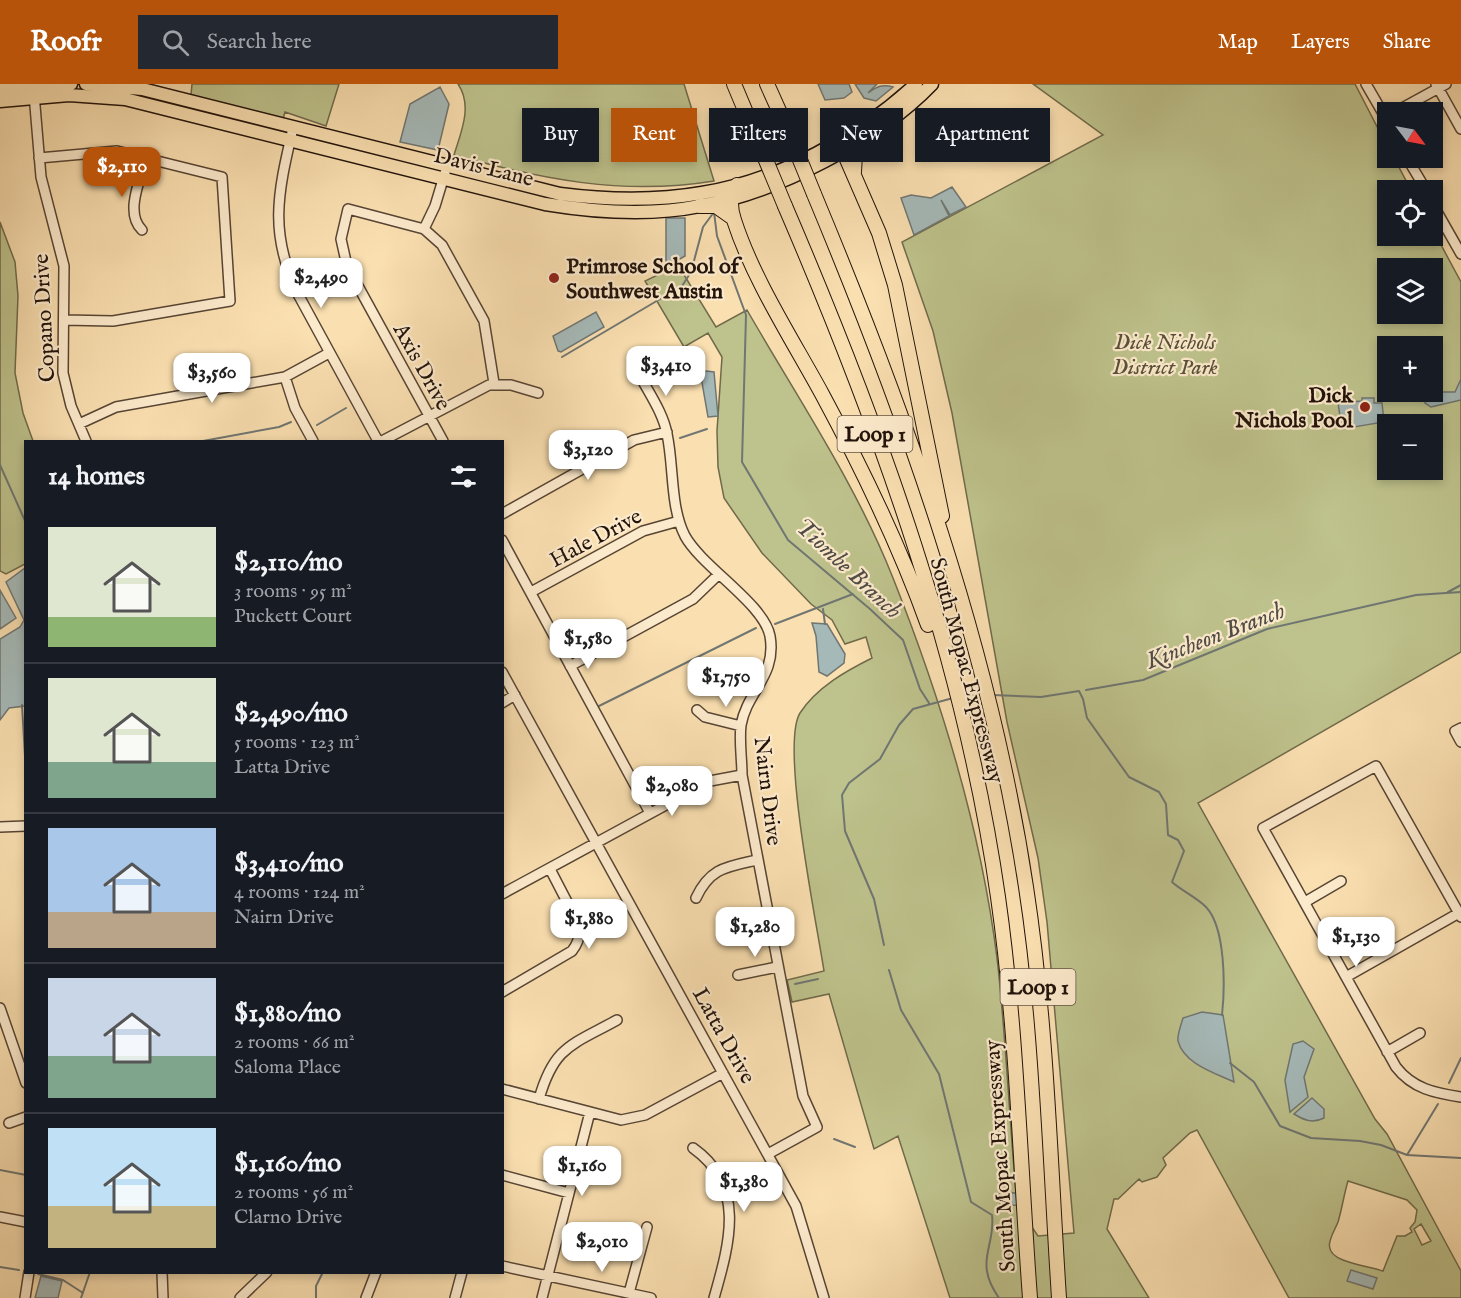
<!DOCTYPE html>
<html lang="en">
<head>
<meta charset="utf-8">
<style>
  body { margin:0; font-family:"IM FELL English",serif; background:#242831; color:#f1f3f6; height:100vh; display:flex; flex-direction:column; font-size:22px; white-space:nowrap }
  * { box-sizing:border-box; margin:0 }
  p { font-size:20px; color:#9ea1a6 }
  .icon { flex:none; width:33px; height:33px; fill:none; stroke:currentColor; stroke-width:2; stroke-linecap:round; stroke-linejoin:round }
  .map { position:relative; flex:1; overflow:hidden }
  .details { position:absolute; left:24px; top:356px; width:480px; height:834px; display:flex; flex-direction:column; background:#171b24; border-radius:0px; box-shadow:0 3px 9px #0003 }
  .details>* { flex:none }
  .hud { position:absolute; left:522px; top:24px; width:570px; height:54px; display:flex; gap:12px }
  .needle { width:39px; rotate:122deg }
  .buttons { position:absolute; left:1377px; top:18px; display:grid; gap:12px }
  .buttons a { display:grid; place-items:center; width:66px; height:66px; border-radius:0px; background:#171b24; box-shadow:0 3px 9px #0003; font-size:30px }
  .price { position:absolute; translate:-50% -51px; padding:0 14px; border-radius:12px; background:#fff; color:#222; font-size:20px; line-height:39px; filter:drop-shadow(0 2px 3px #0008) }
  .price::after { content:''; position:absolute; left:50%; top:36px; width:18px; height:14px; margin-left:-9px; background:inherit; clip-path:polygon(0 0,100% 0,50% 100%) }
  .price.selected { background:#b45309; color:#fff }
  ul { padding:0; list-style:none }
  li { display:flex; align-items:center; gap:18px; height:150px; padding:0 24px }
  li+li { border-top:2px solid #363941 }
  li span { display:grid; place-items:center; flex:none; width:168px; height:120px; border-radius:0px; color:#555 }
  li>.icon { margin-inline-start:auto }
  span .icon { width:72px; height:72px; fill:#fffc; stroke-width:1 }
  li b { font-size:26px }
  h2 { display:flex; justify-content:space-between; align-items:center; height:72px; padding:0 24px; font-size:26px }
  .tag { padding:0 21px; border-radius:0px; background:#171b24; box-shadow:0 3px 9px #0003; font-size:21px; line-height:54px }
  .tag.selected { background:#b45309; color:#fff }
  header { display:flex; align-items:center; gap:36px; box-sizing:border-box; height:84px; padding:0 30px; background:#b45309; color:#fff }
  header strong { font-size:28px }
  nav { display:flex; gap:33px; margin-inline-start:auto; font-size:21px }
  .search { width:420px; height:54px; background:#242831; display:flex; align-items:center; gap:15px; box-sizing:border-box; padding:0 21px; border-radius:0px; color:#9ea1a6; font-size:22px }
  .map>svg:first-child { display:block }
</style>
</head>
<body>
<header>
<strong>Roofr</strong>
<div class="search"><svg class="icon" aria-label="search" viewBox="0 0 24 24"><circle cx="10" cy="10" r="6"/><path d="M15 15l6 6"/></svg>Search here</div>
<nav><a>Map</a><a>Layers</a><a>Share</a></nav>
</header>
<div class="map">
<svg width="1461" height="1214" viewBox="0 0 1461 1214">
  <rect width="100%" height="100%" fill="#fadfb0"/>
  <filter id="stains"><feTurbulence type="fractalNoise" baseFrequency=".00333" numOctaves="4"/><feColorMatrix values="0 0 0 0 .2 0 0 0 0 .09 0 0 0 0 .02 0 0 0 .5 -.17"/></filter>
  <radialGradient id="worn" r=".72"><stop offset=".6" stop-color="#630" stop-opacity="0"/><stop offset="1" stop-color="#630" stop-opacity=".3"/></radialGradient>
  <path fill="#bec28c" stroke="#706a4b" stroke-width="1.5" fill-rule="evenodd" d="M192,0H339L326,42L285,28L283,35L191,11Z
    M458,0H684L714,97C623,112 541,95 454,71C461,48 473,22 458,0Z
    M1033,0H1355L1387,62L1388,74H1394L1411,106H1388V152H1432L1433,146L1461,198V568L1198,719L1375,1035L1387,1050L1461,1187V1214H1289L1197,1046L1190,1049L1163,1074L1166,1081L1157,1093L1142,1098L1139,1095L1118,1115H1114L1107,1145L1149,1214H950L898,1052L874,1065L829,910L792,918L787,896L824,887C817,841 780,661 800,629C817,603 846,587 872,574L866,553L845,560L832,536L811,520L762,469L724,414L718,383L717,347L722,273L708,249L684,263L645,197L678,181L716,243L747,226C797,313 856,400 893,494C941,615 981,746 997,874C1006,952 1009,1031 1016,1109H1000L1001,1122L1017,1121L1038,1152L1074,1149L1047,838L1038,774L1007,638L952,329L933,247L902,158L1103,51ZM1388,184H1432V230H1388ZM1388,262H1432V308H1388ZM1388,340H1432V386H1388ZM1348,1097L1407,1116L1417,1126L1415,1138L1410,1144L1412,1148L1405,1152H1397L1383,1187C1370,1183 1356,1181 1343,1176C1319,1167 1333,1151 1338,1138C1342,1125 1344,1110 1348,1097ZM1421,1140L1431,1157L1422,1161L1414,1145Z
    M0,138L15,178L18,212L15,289L23,329L33,357H26L25,480L6,490L0,487Z"/>
  <path fill="#a5b9b8" stroke="#707672" stroke-width="1.5" d="M818,0H849L852,8L844,14L825,16Z
    M855,0H877L868,9C877,2 883,0 893,3L876,17L864,14Z
    M440,3L449,20L438,66L400,58L410,20Z
    M952,103L966,123L950,131L941,116L949,132L914,151L901,114L911,111L931,114Z
    M666,134H685V172L666,183Z
    M596,228L604,243L561,268L558,267L553,252Z
    M706,287L714,288L718,332L708,333L701,293Z
    M1461,295V316L1431,323L1425,319L1431,308H1455Z
    M1362,314H1374V319H1382L1384,338L1342,345L1338,319L1362,317Z
    M25,484V622L9,624L0,636V555L20,543L24,536L6,498Z
    M0,506L16,534L0,545Z
    M812,539L827,540L845,570L844,579L827,592L819,588L816,552Z
    M1202,928L1223,931L1234,998C1215,989 1184,980 1178,957C1177,951 1181,941 1183,934Z
    M1303,957L1314,965L1304,993L1308,1013L1290,1028L1285,996L1293,960Z
    M1312,1014L1324,1025V1034C1312,1040 1304,1036 1294,1030Z
    M1000,1109H1016L1017,1121L1000,1122Z
    M1351,1186L1377,1194L1373,1205L1347,1197Z
    M41,1192L62,1197L58,1214H35Z"/>
  <g fill="none" stroke-linecap="round" stroke-linejoin="round">
    <path stroke="#707672" stroke-width="2" d="M714,128L717,152L746,231L742,378L788,456L870,525L903,556L920,605L929,619
      M562,273L682,202L691,188L703,143L714,128
      M317,341L346,324
      M680,354L707,345
      M203,357L279,343L291,338
      M0,381L26,439
      M1448,508L1461,501
      M823,525L825,540
      M775,540L853,510
      M1086,606L1143,596L1267,545L1416,511L1461,508
      M992,611L1041,613L1079,607L1083,615L1087,634L1129,693L1159,708L1166,720L1168,751L1178,756L1184,767L1172,798C1182,807 1196,813 1206,823C1226,844 1225,904 1222,931
      M962,612L983,611
      M22,621L26,689
      M599,622L756,544
      M884,861L874,815L845,747L842,711L849,699L880,675L899,641L913,625L953,614
      M889,886L901,926L939,990L971,1118L992,1131C996,1163 973,1177 999,1214
      M795,900L818,895
      M1230,979L1254,998L1280,1042L1311,1054L1360,1057L1381,1061L1407,1071L1461,1074
      M1449,999L1461,974
      M834,1055L855,1063
      M1407,1071L1438,1020
      M0,1086L26,1091
      M0,1183L19,1186
      M38,1190L63,1196L83,1209
      M81,1214L90,1188
      M316,1214V1202L323,1188"/>
    <g stroke="#574534" stroke-width="12">
      <path id="minor" d="M1366,0L1388,38
        M1436,0L1461,45
        M34,10L41,93L64,182L63,289L71,322L86,357
        M1395,28L1446,0
        M293,44C278,109 268,149 299,212L378,357
        M39,74L117,67L222,93L230,217L113,237L64,236
        M1407,74L1426,106
        M1432,119L1461,170
        M424,145L435,122L445,89
        M142,146C124,129 141,94 146,74
        M638,288C648,308 663,328 667,350C674,382 670,423 685,452C702,483 764,520 770,552C777,592 747,607 741,641C739,657 742,675 742,691L803,1012L817,1043L768,1070
        M285,293L295,324L313,357
        M79,340L116,323L285,293L329,269
        M382,357L489,301H511L538,309
        M443,357L347,182L341,155L348,125L424,145L442,161L484,237L494,299
        M502,430L634,356L667,348
        M502,456L650,729
        M531,508L643,447L679,437
        M570,582L693,515L719,490
        M502,588L796,1122L824,1214
        M502,619L515,611
        M697,626L705,633L741,642
        M1461,644L1455,647L1461,658
        M0,743L26,742
        M502,810L710,697L742,691
        M696,814C710,784 726,783 757,776
        M1305,818L1341,797
        M1461,833L1376,682L1263,744L1396,983C1413,1005 1435,1009 1461,1013
        M738,891L777,883
        M1346,893L1459,829
        M502,908L572,867C579,858 581,849 578,839L550,785
        M0,924L26,999
        M1387,968L1420,949
        M502,1005L621,1036L645,1031L723,989
        M539,1015C554,962 572,961 617,936
        M9,1039L26,1033
        M693,1064C747,1102 729,1161 714,1214
        M502,1091L569,1109
        M0,1133L26,1138
        M502,1182L651,1214
        M162,1188L163,1214
        M629,1209L647,1143
        M25,1214L29,1188
        M240,1214L267,1188
        M366,1214L376,1188
        M455,1214L462,1188
        M542,1214L590,1028"/>
    </g>
    <g stroke="#21120a" stroke-width="15">
      <path id="major" d="M86,0L142,5L560,110C607,116 656,117 702,109C778,97 860,52 916,0
        M0,6L71,0
        M0,17L69,11L125,15L545,120C594,128 651,132 700,122C778,108 877,57 932,0"/>
    </g>
    <g stroke="#21120a" stroke-width="16">
      <path id="highway" d="M734,0L760,62
        M767,0L789,49
        M839,57L879,149L895,201L942,432
        M854,88L855,70L867,54
        M737,101C729,111 730,124 734,136C753,195 792,255 822,310C863,386 899,460 928,541
        M814,110C907,333 990,564 1026,803C1047,939 1050,1078 1059,1214
        M700,122H716L733,134
        M785,122C880,343 964,575 998,813C1017,946 1020,1081 1030,1214"/>
    </g>
    <use href="#minor" stroke="#fceacc" stroke-width="9"/>
    <use href="#major" stroke="#fadfb0" stroke-width="12"/>
    <use href="#highway" stroke="#fadfb0" stroke-width="14"/>
    <g stroke="#21120a" stroke-width="16" stroke-linecap="butt">
      <path id="highway-bridge" d="M789,49L814,110
        M760,62L785,122"/>
    </g>
    <use href="#highway-bridge" stroke="#fadfb0" stroke-width="14"/>
  </g>
  <g fill="#8f2418" stroke="#fceacc" stroke-width="2">
    <circle cx="554" cy="194" r="6"/>
    <circle cx="1365" cy="323" r="6"/>
  </g>
  <g text-anchor="middle" stroke-width="4.5" stroke-linejoin="round" paint-order="stroke">
    <g fill="#fceacc" stroke="#635344" stroke-width="1.5">
      <rect x="837.5" y="332" width="75" height="36" rx="4.5"/>
      <rect x="1000.5" y="885" width="75" height="36" rx="4.5"/>
    </g>
    <g font-size="21" font-weight="bold" fill="#21120a">
      <text x="875" y="357">Loop 1</text>
      <text x="1038" y="910">Loop 1</text>
    </g>
    <g font-size="22" fill="#21120a" stroke="#fceacc">
      <text transform="translate(484 82) rotate(14)" y="8">Davis Lane</text>
      <text transform="translate(43 234) rotate(-93)" y="8">Copano Drive</text>
      <text transform="translate(423 282) rotate(61)" y="8">Axis Drive</text>
      <text transform="translate(595 453) rotate(-28)" y="8">Hale Drive</text>
      <text transform="translate(968 586) rotate(75)" y="8">South Mopac Expressway</text>
      <text transform="translate(769 707) rotate(83)" y="8">Nairn Drive</text>
      <text transform="translate(725 951) rotate(61)" y="8">Latta Drive</text>
      <text transform="translate(999 1072) rotate(-94)" y="8">South Mopac Expressway</text>
    </g>
    <g font-size="22" font-weight="bold" fill="#21120a" stroke="#fceacc" text-anchor="start">
      <text x="566" y="189">Primrose School of<tspan x="566" dy="25">Southwest Austin</tspan></text>
      <text x="1353" y="318" text-anchor="end">Dick<tspan x="1353" dy="25">Nichols Pool</tspan></text>
    </g>
    <g font-size="22" font-style="italic" fill="#585038" stroke="#fceacc">
      <text x="1165" y="265">Dick Nichols<tspan x="1165" dy="25">District Park</tspan></text>
    </g>
    <g font-size="24" font-style="italic" fill="#4f4c47" stroke="#fceacc">
      <text transform="translate(849 484) rotate(43)" y="8">Tiombe Branch</text>
      <text transform="translate(1215 551) rotate(-21)" y="8">Kincheon Branch</text>
    </g>
  </g>
  <rect width="100%" height="100%" filter="url(#stains)"/>
  <rect width="100%" height="100%" fill="url(#worn)"/>
</svg>
<div class="buttons">
<a><svg class="needle" viewBox="-14 -14 28 28"><path d="M0-13l5 13h-10z" fill="#e53935"/><path d="M0 13l5-13h-10z" fill="#9ea1a6"/></svg></a>
<a><svg class="icon" aria-label="locate" viewBox="0 0 24 24"><circle cx="12" cy="12" r="6"/><path d="M12 2v4M12 18v4M2 12h4M18 12h4"/></svg></a>
<a><svg class="icon" aria-label="layers" viewBox="0 0 24 24"><path d="M12 4l9 5-9 5-9-5zM3 14l9 5 9-5"/></svg></a>
<a>+</a>
<a>−</a>
</div>
<b class="price selected" style="left:122px;top:114px">$2,110</b>
<b class="price" style="left:321px;top:225px">$2,490</b>
<b class="price" style="left:666px;top:313px">$3,410</b>
<b class="price" style="left:212px;top:320px">$3,560</b>
<b class="price" style="left:588px;top:397px">$3,120</b>
<b class="price" style="left:588px;top:586px">$1,580</b>
<b class="price" style="left:726px;top:624px">$1,750</b>
<b class="price" style="left:672px;top:733px">$2,080</b>
<b class="price" style="left:589px;top:866px">$1,880</b>
<b class="price" style="left:755px;top:874px">$1,280</b>
<b class="price" style="left:1356px;top:884px">$1,130</b>
<b class="price" style="left:582px;top:1113px">$1,160</b>
<b class="price" style="left:744px;top:1129px">$1,380</b>
<b class="price" style="left:602px;top:1189px">$2,010</b>
<div class="hud">
<a class="tag">Buy</a>
<a class="tag selected">Rent</a>
<a class="tag">Filters</a>
<a class="tag">New</a>
<a class="tag">Apartment</a>
</div>
<section class="details">
<h2>14 homes<svg class="icon" aria-label="filters" viewBox="0 0 24 24"><path d="M4 7h16M4 17h16"/><circle cx="9" cy="7" r="2"/><circle cx="15" cy="17" r="2"/></svg></h2>
<ul>
<li><span style="background:linear-gradient(#dfe7d0 75%,#8fb573 0)"><svg class="icon" aria-label="home" viewBox="0 0 24 24"><path d="M3 11l9-7 9 7M6 9v11h12V9"/></svg></span><div><b>$2,110/mo</b><p>3 rooms · 95 m²</p><p>Puckett Court</p></div></li>
<li><span style="background:linear-gradient(#dfe7d0 70%,#7fa58c 0)"><svg class="icon" aria-label="home" viewBox="0 0 24 24"><path d="M3 11l9-7 9 7M6 9v11h12V9"/></svg></span><div><b>$2,490/mo</b><p>5 rooms · 123 m²</p><p>Latta Drive</p></div></li>
<li><span style="background:linear-gradient(#a9c7e8 70%,#b9a48a 0)"><svg class="icon" aria-label="home" viewBox="0 0 24 24"><path d="M3 11l9-7 9 7M6 9v11h12V9"/></svg></span><div><b>$3,410/mo</b><p>4 rooms · 124 m²</p><p>Nairn Drive</p></div></li>
<li><span style="background:linear-gradient(#c9d6e8 65%,#7fa58c 0)"><svg class="icon" aria-label="home" viewBox="0 0 24 24"><path d="M3 11l9-7 9 7M6 9v11h12V9"/></svg></span><div><b>$1,880/mo</b><p>2 rooms · 66 m²</p><p>Saloma Place</p></div></li>
<li><span style="background:linear-gradient(#bfe0f5 65%,#c2b280 0)"><svg class="icon" aria-label="home" viewBox="0 0 24 24"><path d="M3 11l9-7 9 7M6 9v11h12V9"/></svg></span><div><b>$1,160/mo</b><p>2 rooms · 56 m²</p><p>Clarno Drive</p></div></li>
</ul>
</section>
</div>
</body>
</html>
